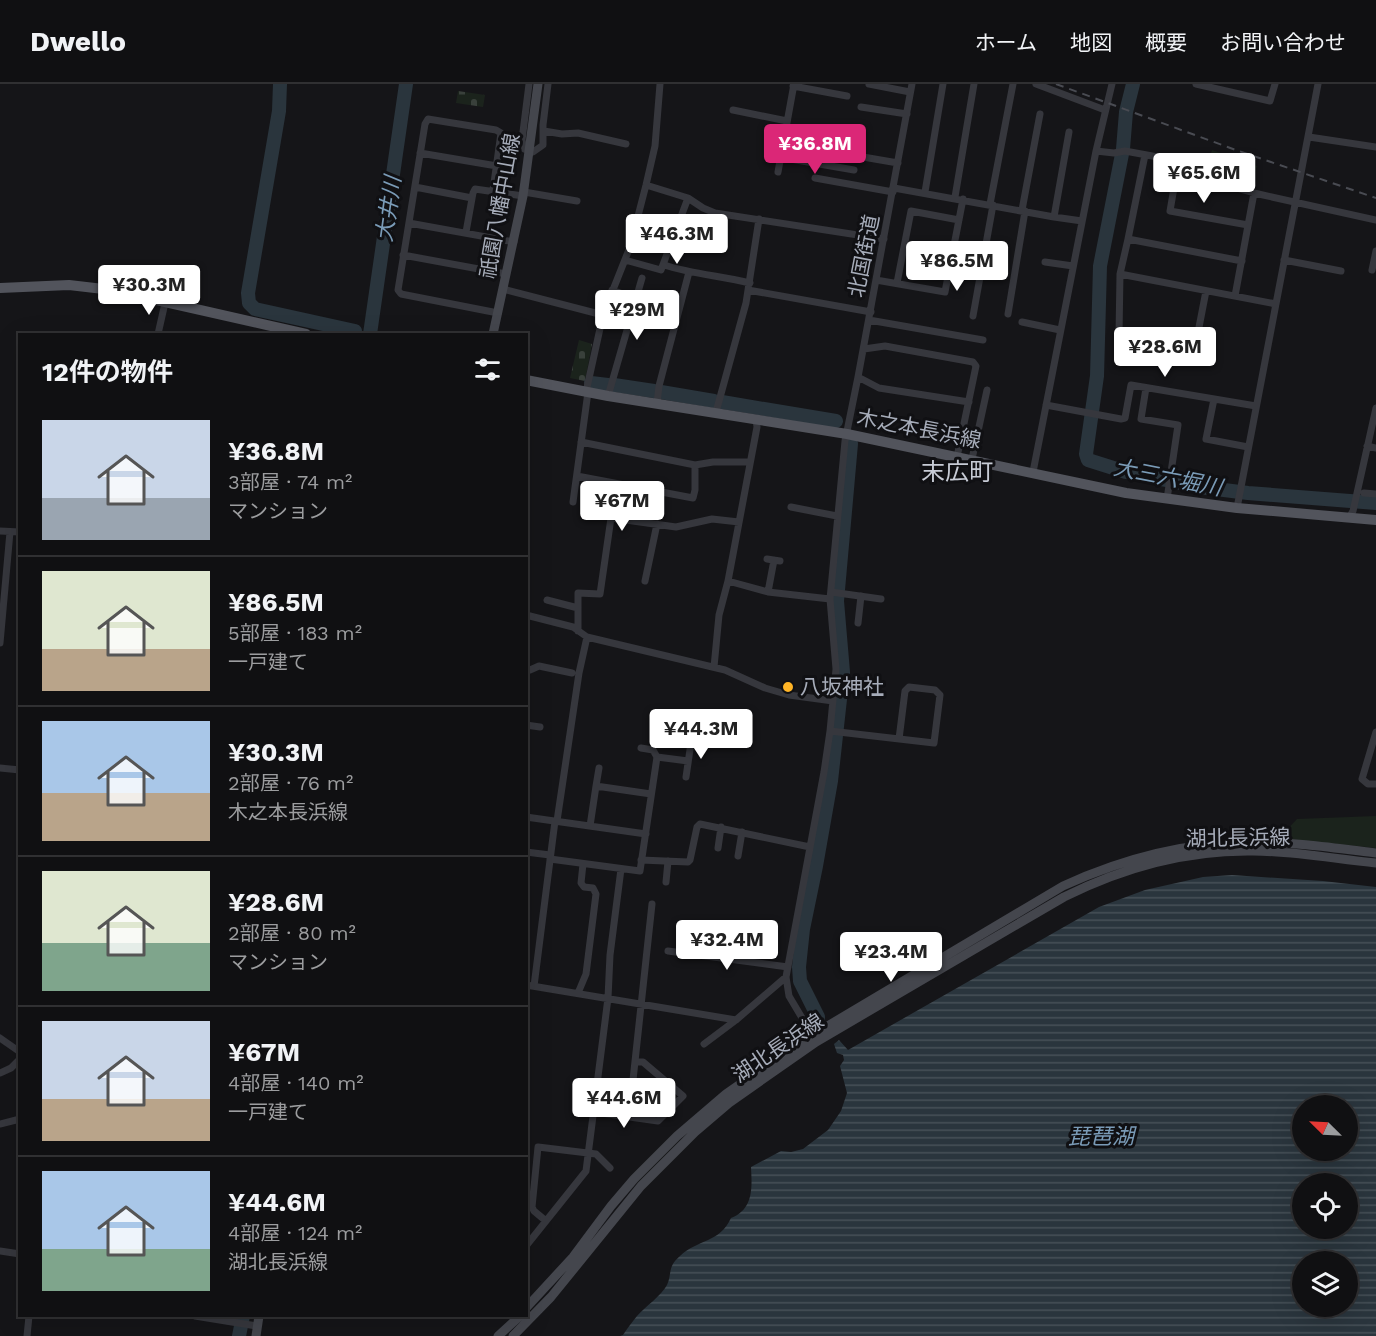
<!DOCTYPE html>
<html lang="ja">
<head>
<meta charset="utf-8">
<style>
  body { margin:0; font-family:"Work Sans","Noto Sans JP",sans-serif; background:#1e1e20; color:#f1f3f6; height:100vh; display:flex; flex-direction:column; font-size:22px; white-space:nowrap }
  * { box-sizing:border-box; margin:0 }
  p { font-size:20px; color:#9c9d9f }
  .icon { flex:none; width:33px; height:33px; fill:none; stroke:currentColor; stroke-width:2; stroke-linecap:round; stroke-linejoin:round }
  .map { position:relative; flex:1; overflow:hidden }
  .panel { position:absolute; left:18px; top:249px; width:510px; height:984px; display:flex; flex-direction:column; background:#101012; border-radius:0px; box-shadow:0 6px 24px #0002,0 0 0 2px #303032 }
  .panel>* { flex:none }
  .needle { width:39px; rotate:294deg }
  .buttons { position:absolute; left:1292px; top:1011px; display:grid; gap:12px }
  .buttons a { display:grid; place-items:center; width:66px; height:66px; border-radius:50%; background:#101012; box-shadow:0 6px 24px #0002,0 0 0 2px #303032; font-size:30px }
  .price { position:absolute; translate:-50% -51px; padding:0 14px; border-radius:6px; background:#fff; color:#222; font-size:20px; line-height:39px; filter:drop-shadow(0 2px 3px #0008) }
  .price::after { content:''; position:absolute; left:50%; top:36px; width:18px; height:14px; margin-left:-9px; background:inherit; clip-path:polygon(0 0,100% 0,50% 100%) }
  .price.current { background:#db2777; color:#fff }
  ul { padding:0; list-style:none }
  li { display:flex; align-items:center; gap:18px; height:150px; padding:0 24px }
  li+li { border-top:2px solid #303032 }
  li span { display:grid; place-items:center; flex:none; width:168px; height:120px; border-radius:0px; color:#555 }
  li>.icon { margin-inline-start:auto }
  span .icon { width:72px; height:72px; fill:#fffc; stroke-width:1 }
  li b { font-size:26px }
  h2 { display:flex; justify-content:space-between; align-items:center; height:72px; padding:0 24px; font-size:26px }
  header { display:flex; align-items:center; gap:36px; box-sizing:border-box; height:84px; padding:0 30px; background:#101012; border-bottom:2px solid #303032 }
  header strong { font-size:28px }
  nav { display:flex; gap:33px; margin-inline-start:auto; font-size:21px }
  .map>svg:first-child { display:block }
</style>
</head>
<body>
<header>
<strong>Dwello</strong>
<nav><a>ホーム</a><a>地図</a><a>概要</a><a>お問い合わせ</a></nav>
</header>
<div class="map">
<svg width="1376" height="1252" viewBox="0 0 1376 1252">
  <defs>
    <pattern id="cemetery-stones" width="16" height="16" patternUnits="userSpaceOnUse" patternTransform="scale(1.5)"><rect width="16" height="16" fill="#1b231c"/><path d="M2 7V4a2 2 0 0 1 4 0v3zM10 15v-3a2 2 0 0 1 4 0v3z" fill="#39403b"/></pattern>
    <pattern id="water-rules" width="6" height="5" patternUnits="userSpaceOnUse" patternTransform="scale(1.5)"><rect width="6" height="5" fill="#2a353d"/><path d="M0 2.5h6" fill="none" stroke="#465057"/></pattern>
  </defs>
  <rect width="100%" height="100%" fill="#151518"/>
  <path fill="url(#cemetery-stones)" d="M458,7L485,11L483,23L456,19Z
    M579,256L592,260L585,297L570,294Z"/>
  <path fill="#1b231c" d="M1212,66L1257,82L1250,103L1204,91Z
    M1376,732V764L1279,754L1297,735Z"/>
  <path fill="url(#water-rules)" fill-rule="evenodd" d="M1232,791L1323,797L1376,803V1252H620L623,1251C627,1245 632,1238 637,1232C645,1223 662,1211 667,1201C672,1191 667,1183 680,1172C698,1155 720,1159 731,1134C754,1125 752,1103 751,1083L781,1067L791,1068L803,1065L828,1046L841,1027L847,1009L840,982L844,976L843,971L837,969L834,960L839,956L848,966L1099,823L1145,806L1203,793ZM1302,1022H1347V1066H1302ZM1302,1100H1347V1144H1302ZM1302,1178H1347V1222H1302Z"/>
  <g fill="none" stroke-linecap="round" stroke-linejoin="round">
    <path stroke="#2a353d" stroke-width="14" d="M280,0L279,27L248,209L249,219L255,225L355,247
      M1133,0L1126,28L1123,65L1100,182L1097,292L1086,370L1088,376L1126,388L1200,403L1248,409L1376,419
      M370,250L406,0
      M591,299L608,301
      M614,301L654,307
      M661,308L714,317
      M722,318L836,337
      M818,933L800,897L799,883L803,845L816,782L831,697L843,588L837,517L851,360
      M239,1252L243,1232"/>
    <path stroke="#36373d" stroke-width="7" d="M529,0L522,56L524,65L533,68L543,61V41L548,0
      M869,0L910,8
      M1036,0L1105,26
      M1196,0L1270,17L1275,0
      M793,2L847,12
      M861,23L907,30
      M733,26L787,37
      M832,44L828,67L898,79
      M544,47L562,50L578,49L626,60
      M1069,48L1054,133L1082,137
      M1309,53L1376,63
      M1096,67L1114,69L1125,67L1174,76L1184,89L1254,109L1376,136
      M420,69L497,82
      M779,73L854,86
      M1180,84L1176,92L1170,127L1248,141
      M778,88L794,0
      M815,94L893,108
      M646,101L688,114L703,124L715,129L884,155
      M415,103L472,114
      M894,104L1054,133
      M493,106L501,49L496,46L428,35L425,40L398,206L401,210L498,229
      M524,108L577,117
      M925,108L943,0
      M955,113L974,0
      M990,120L1013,0
      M1022,126L1040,30
      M409,139L514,158
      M466,148L473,109L475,105L523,112
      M1128,155L1145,71
      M904,163L952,172
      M403,171L506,190
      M625,176L661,186L688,114
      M1284,176L1341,187
      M1045,178L1073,182
      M664,181C692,190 721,192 750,199
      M1372,186L1376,167
      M1120,190L1276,220
      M876,196L945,208L963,115
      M897,199L911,127L959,136
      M503,205L603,231
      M612,206L636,215
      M748,206L871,228
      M1206,207L1195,264L1190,269L1126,257L1119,251L1120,190L1128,155L1242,177
      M1235,212L1254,109
      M1008,230L1025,127
      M973,232L993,121
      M869,236L983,256
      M1022,238L1060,246
      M158,250L165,219
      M864,265L885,262L973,278L976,282L957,373
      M858,293L879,304L969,318
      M1146,304L1141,335L1178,341L1167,415
      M586,308L603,231L630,163L646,101L655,62L660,0
      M608,312L642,194
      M1214,315L1206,355L1248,363
      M657,319L659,302L689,188
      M1046,321L1121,335L1125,334L1131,301L1256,322
      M716,328L746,219L759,135
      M1367,362L1376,364
      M972,375L987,306
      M695,381L713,378H750
      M1033,388L1096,67L1112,0
      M577,392L693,414L695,406V381L581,358
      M1364,409L1376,410
      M573,418L588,308
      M791,423L837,432
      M1237,424L1318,0
      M611,434L613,417
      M1349,434L1353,427L1376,324
      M0,447L20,448
      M767,475L780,477
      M645,497L657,440
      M728,497L768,508L830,515
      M768,508L774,476
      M831,508L881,515
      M547,516L578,524
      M526,531L573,543L587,553L725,586L765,604L789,611L833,617
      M858,539L861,512
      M578,547V509L600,510L611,434L676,443L712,435L739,438
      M0,559L10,448
      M714,583L719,531L728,497L757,343L756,335
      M526,585L530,586L539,582L572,589
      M526,641L540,643
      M830,647L934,659L940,611L935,606L909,603L905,607L899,655
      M1376,648L1362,695L1368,700H1376
      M641,664L653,666L657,673
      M0,684L20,686
      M686,693L692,652L694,649
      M596,702L599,684
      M526,733L646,750
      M557,737L579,589L587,553
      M590,742L596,702L651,710
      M718,764L721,743
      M526,768L550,771
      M738,772L742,748
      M550,775L640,787L657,673L688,677
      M641,776L688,778L690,776L697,743L700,740L810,763
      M666,798L668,777
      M668,867L788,883
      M526,901L736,936
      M534,902L555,737
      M578,909L586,890L596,810L593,804L584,803L581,799L583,780
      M0,954L20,968
      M814,954L789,912L786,893L824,688L830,647L836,585L830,515L845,357L858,293L912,0
      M704,960L736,936L786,893
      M0,989L11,984L20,975
      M594,1028L658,1037L683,1012L643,978H635
      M629,1033L652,820
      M0,1040L20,1035
      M546,1137L534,1127L532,1123L538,1063L596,1070L610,1084
      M526,1162L586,1087L608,914L610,871L621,785
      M0,1167L20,1170
      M195,1232L257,1242
      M27,1252L29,1232"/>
    <path stroke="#44464d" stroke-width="9" d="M493,250L523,112L538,0
      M526,1224L573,1173L611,1122L634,1095L677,1052L726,1010L799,959L1063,802C1124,774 1186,758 1253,758C1294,758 1335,764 1376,769
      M256,1252L259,1232
      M498,1252L520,1232
      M513,1252L551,1213L641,1102L695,1048L729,1019L816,958L1064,813C1124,783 1186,766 1253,767C1294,767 1335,775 1376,779"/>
    <path stroke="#52545c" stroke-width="10" d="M0,204L69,201L112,206L306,250
      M526,296L608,312L847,350L1126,409L1237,424L1376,436"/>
    <path stroke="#494b52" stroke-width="2" stroke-dasharray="8 6" stroke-linecap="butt" d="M1056,0L1233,65L1376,114"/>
  </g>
  <circle fill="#ffb426" stroke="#101013" stroke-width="2" cx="788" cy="603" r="6"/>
  <g text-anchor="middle" stroke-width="6" stroke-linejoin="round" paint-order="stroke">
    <g font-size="21" fill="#a6acb9" stroke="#101013">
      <text transform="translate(500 122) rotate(-80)" y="7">祇園八幡中山線</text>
      <text transform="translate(864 172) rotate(-79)" y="7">北国街道</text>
      <text transform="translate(919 345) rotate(11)" y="7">木之本長浜線</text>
      <text transform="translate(1238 754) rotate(-1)" y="7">湖北長浜線</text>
      <text transform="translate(778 964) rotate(-34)" y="7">湖北長浜線</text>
    </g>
    <g font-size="21" fill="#a6acb9" stroke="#101013" text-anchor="start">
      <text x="800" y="610">八坂神社</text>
    </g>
    <g font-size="22" font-style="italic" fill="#7a9bb7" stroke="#101013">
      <text transform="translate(388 125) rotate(-82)" y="8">大井川</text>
      <text transform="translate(1168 393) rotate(11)" y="8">大三六堀川</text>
      <text x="1101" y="1060">琵琶湖</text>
    </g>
    <g font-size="24" fill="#c7cbd5" stroke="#101013">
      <text x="957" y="396">末広町</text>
    </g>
  </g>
</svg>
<div class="buttons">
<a><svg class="needle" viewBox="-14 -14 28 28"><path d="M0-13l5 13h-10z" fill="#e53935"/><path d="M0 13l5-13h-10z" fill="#9c9d9f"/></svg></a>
<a><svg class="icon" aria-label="locate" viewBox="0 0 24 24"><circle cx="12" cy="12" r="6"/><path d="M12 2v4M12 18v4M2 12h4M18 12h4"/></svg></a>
<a><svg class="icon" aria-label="layers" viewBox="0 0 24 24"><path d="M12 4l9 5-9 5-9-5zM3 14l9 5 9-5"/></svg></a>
</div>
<b class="price current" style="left:815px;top:91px">¥36.8M</b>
<b class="price" style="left:1204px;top:120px">¥65.6M</b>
<b class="price" style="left:677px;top:181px">¥46.3M</b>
<b class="price" style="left:957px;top:208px">¥86.5M</b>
<b class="price" style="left:149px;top:232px">¥30.3M</b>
<b class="price" style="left:637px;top:257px">¥29M</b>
<b class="price" style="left:1165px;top:294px">¥28.6M</b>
<b class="price" style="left:622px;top:448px">¥67M</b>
<b class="price" style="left:701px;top:676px">¥44.3M</b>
<b class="price" style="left:727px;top:887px">¥32.4M</b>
<b class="price" style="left:891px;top:899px">¥23.4M</b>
<b class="price" style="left:624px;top:1045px">¥44.6M</b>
<section class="panel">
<h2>12件の物件<svg class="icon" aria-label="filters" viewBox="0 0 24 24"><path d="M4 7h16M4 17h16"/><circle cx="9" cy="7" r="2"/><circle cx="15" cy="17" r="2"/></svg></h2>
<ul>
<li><span style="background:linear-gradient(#c9d6e8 65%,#9aa5b1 0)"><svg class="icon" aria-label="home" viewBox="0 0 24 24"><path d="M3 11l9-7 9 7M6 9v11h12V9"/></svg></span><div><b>¥36.8M</b><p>3部屋 · 74 m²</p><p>マンション</p></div></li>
<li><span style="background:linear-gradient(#dfe7d0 65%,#b9a48a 0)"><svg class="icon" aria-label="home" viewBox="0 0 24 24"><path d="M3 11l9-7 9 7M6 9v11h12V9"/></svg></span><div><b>¥86.5M</b><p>5部屋 · 183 m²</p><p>一戸建て</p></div></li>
<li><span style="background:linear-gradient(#a9c7e8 60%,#b9a48a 0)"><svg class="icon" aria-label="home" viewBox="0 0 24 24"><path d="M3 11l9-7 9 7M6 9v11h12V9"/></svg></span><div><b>¥30.3M</b><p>2部屋 · 76 m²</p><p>木之本長浜線</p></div></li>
<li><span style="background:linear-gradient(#dfe7d0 60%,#7fa58c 0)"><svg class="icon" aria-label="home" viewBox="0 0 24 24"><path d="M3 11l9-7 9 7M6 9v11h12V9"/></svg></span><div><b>¥28.6M</b><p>2部屋 · 80 m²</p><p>マンション</p></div></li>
<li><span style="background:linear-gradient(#c9d6e8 65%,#b9a48a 0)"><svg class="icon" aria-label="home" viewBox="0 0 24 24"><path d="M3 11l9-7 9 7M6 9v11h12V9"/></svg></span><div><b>¥67M</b><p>4部屋 · 140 m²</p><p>一戸建て</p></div></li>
<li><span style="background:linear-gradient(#a9c7e8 65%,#7fa58c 0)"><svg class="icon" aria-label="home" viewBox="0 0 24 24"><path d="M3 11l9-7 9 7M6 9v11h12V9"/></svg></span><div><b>¥44.6M</b><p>4部屋 · 124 m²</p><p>湖北長浜線</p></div></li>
</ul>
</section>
</div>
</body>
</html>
